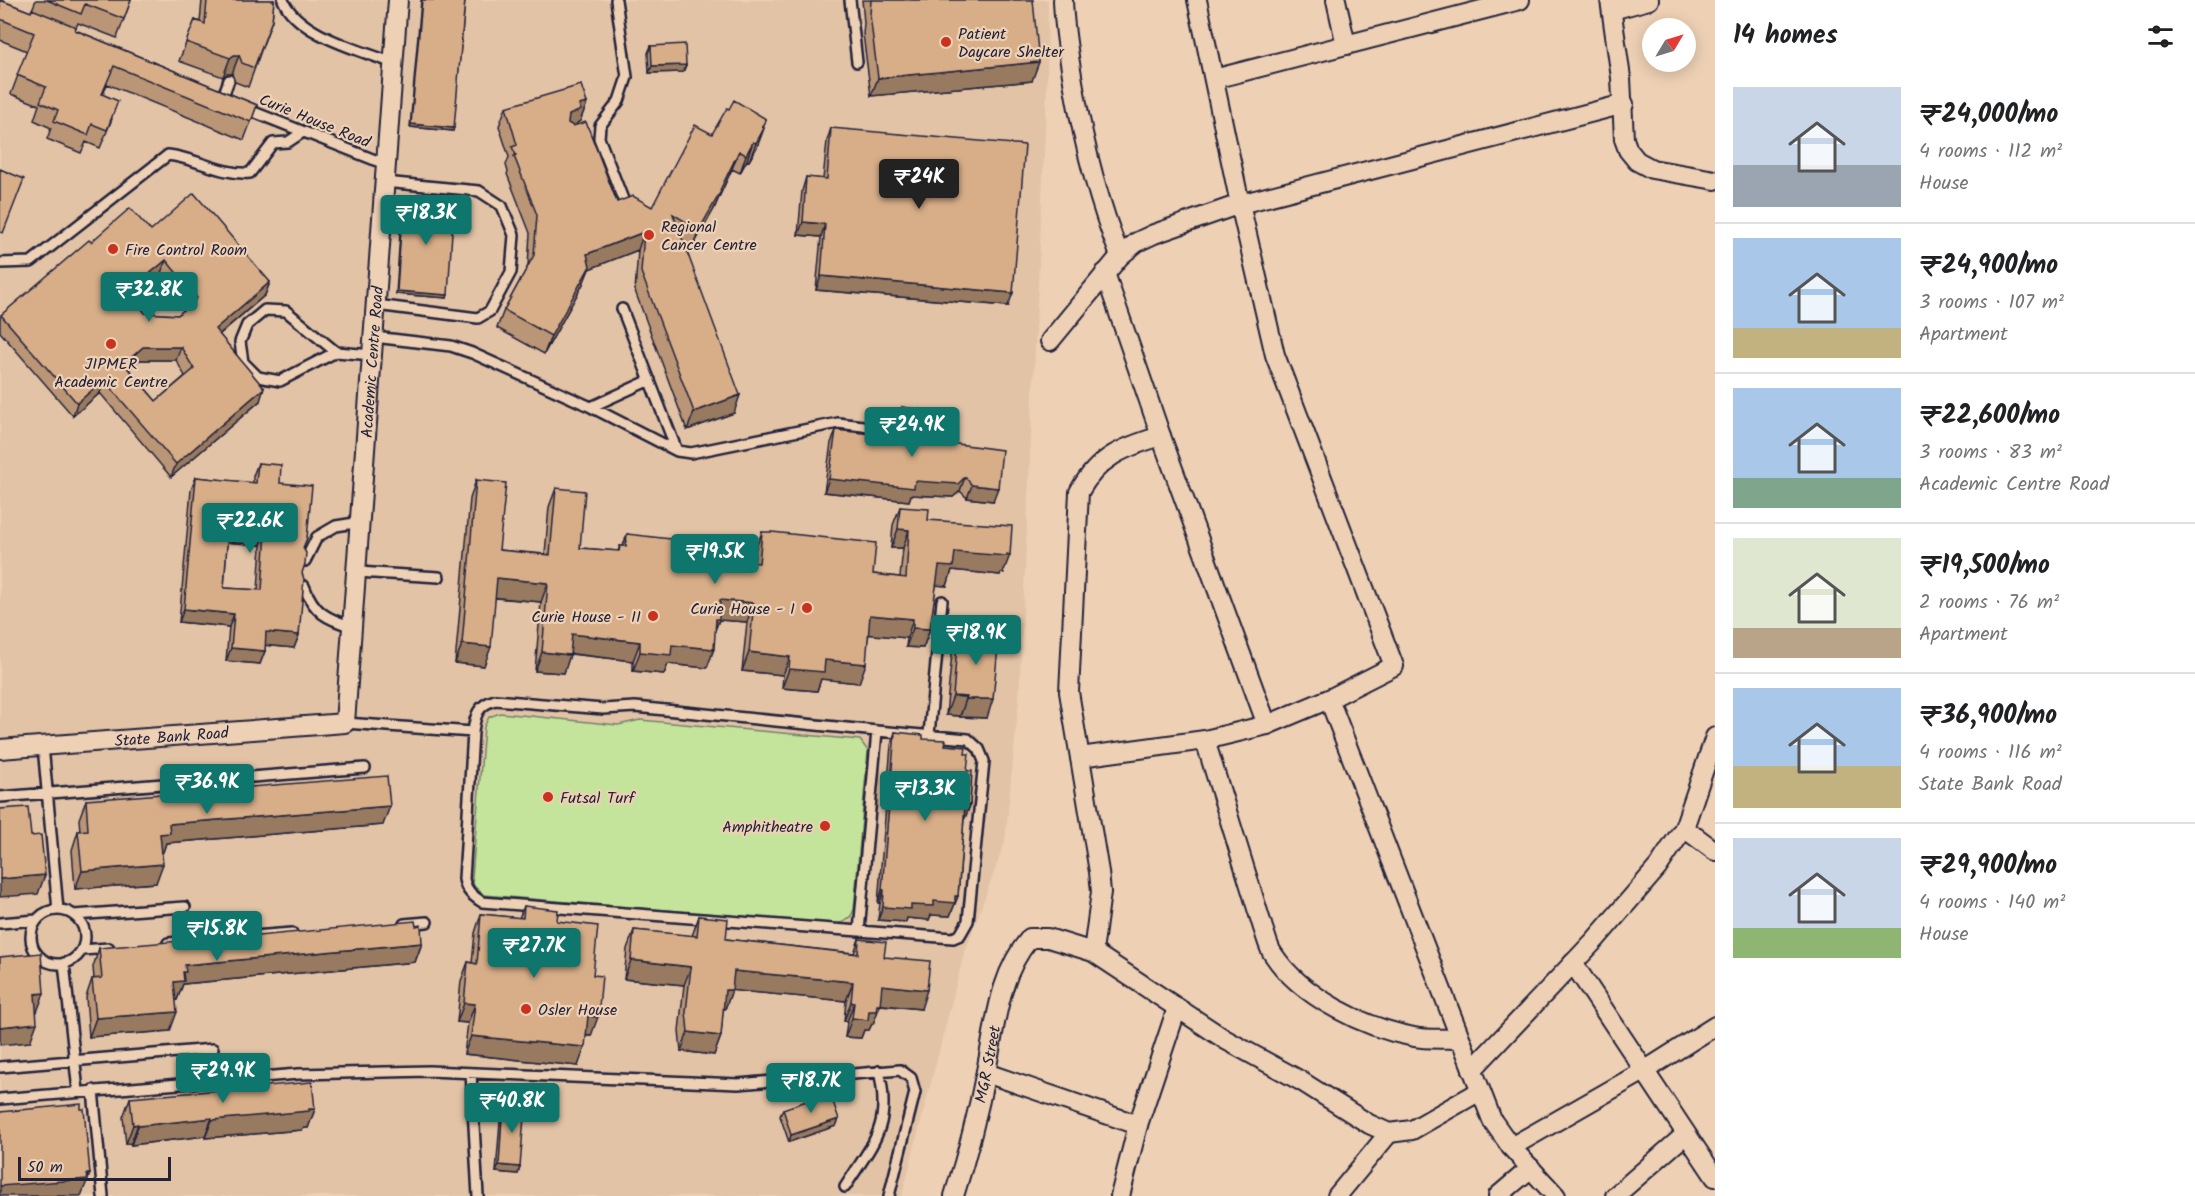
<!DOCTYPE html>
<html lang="en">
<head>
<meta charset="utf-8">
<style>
  body { margin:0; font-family:Kalam,sans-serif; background:#f6f6f6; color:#202124; height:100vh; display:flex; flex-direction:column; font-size:22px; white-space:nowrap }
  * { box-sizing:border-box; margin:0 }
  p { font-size:20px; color:#757577 }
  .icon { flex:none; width:33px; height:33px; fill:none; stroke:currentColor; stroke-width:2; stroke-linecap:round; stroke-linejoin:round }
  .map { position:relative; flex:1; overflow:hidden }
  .panel { display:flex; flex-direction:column; background:#fff; width:480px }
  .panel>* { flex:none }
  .needle { width:39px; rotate:52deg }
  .controls { position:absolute; left:1642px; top:18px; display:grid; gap:12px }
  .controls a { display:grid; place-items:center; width:54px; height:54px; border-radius:50%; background:#fff; box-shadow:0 3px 15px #0003; font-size:30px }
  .scale { position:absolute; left:18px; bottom:15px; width:153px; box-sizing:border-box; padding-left:6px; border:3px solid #22223b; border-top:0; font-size:16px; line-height:21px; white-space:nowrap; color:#22223b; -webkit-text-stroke:4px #eed1b5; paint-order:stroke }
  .price { position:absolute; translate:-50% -51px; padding:0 14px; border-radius:6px; background:#0f766e; color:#fff; font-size:20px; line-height:39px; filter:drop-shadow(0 2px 3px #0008) }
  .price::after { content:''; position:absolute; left:50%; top:36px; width:18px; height:14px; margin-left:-9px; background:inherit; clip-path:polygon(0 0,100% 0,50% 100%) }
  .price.selected { background:#222; color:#fff }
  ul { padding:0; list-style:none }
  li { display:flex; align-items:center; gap:18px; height:150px; padding:0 18px }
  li+li { border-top:2px solid #e0e0e0 }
  li span { display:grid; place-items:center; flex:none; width:168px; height:120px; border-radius:0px; color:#555 }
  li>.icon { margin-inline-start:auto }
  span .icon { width:72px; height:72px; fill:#fffc; stroke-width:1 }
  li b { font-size:26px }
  h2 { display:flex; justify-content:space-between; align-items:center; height:72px; padding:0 18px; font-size:26px }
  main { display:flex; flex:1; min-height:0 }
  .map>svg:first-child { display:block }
</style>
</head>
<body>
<main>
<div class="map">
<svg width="1715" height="1196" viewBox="0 0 1715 1196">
  <rect width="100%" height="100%" fill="#eed1b5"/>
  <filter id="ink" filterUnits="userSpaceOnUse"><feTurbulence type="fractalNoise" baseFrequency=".0167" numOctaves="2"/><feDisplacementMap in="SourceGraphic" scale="12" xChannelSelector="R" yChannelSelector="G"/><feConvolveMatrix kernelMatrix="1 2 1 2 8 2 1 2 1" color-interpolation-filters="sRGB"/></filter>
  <g filter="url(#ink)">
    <path fill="#e3c3a6" d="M0,0H1048L1047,90L1019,700L1005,842L963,958L902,1196H0Z"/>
    <path fill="#c4e39b" stroke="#73826b" stroke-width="1.5" d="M500,713L618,725L640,720L860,740L868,751L854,909C851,919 846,922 836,924L484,895L474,886L472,878L484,727L489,717Z"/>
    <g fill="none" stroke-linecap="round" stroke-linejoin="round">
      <g stroke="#22223b" stroke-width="14">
        <path id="service" d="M283,0C298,35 360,50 393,63
          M616,0L627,77L619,101L600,126L599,138L624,202
          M850,0L857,62
          M222,99L229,80
          M246,109L385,164
          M0,263L31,262L168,155C196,158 221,175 250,173L273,143L288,142L303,132
          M376,305L478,318L490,311L511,272L514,235L502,206L479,191L384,182
          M622,309L677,451
          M374,337L451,346L472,353L591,407L677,451L691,453L838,423L896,430
          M336,352L286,311L265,310L247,325L240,342L243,362L258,377L280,381L336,352L373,355
          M591,407L650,380
          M305,561L317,537L336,526L361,522
          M357,572L439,577
          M304,586C314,613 327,619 353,627
          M495,700L603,709L635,707L877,731L859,931L482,902C473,896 466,891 464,879L473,732C475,715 478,705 495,700Z
          M345,723L473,732
          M929,734L942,601
          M43,746L58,910
          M0,797L365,768
          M31 937a27 27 0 1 1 54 0a27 27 0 1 1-54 0Z
          M74,915L185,907
          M0,923L37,920
          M404,924L427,922
          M859,931L953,938L960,935L968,921L984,761L979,749L968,739L877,731
          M168,943L292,933
          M82,950L109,948
          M64,963L78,1091
          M0,1067L213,1049
          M471,1073L478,1196
          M93,1090L103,1196
          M0,1099L298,1074L429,1071L738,1084L900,1070L911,1078L915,1092L889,1196
          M845,1187C873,1143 892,1127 879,1071"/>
      </g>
      <g stroke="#22223b" stroke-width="22">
        <g id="minor">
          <path d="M1063,0C1064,30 1069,58 1074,87C1084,145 1098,201 1120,256"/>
          <path d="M1336,0L1346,45"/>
          <path d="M1610,0L1621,78L1624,139L1628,150L1637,161L1652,169L1715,180"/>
          <path d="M1612,10L1649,0"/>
          <path d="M1214,79L1520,0"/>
          <path d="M1105,273L1161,436L1267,725"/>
          <path d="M1050,341L1120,256L1137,242L1154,234L1240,204L1624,104"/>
          <path d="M1329,699L1492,1120L1511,1147L1556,1196"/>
          <path d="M1205,740L1263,928C1266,936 1268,947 1273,954C1301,997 1365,1028 1414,1037C1428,1040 1445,1038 1460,1039"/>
          <path id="s1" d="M0,749L345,723L398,0"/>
          <path d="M1080,757L1205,740L1267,725L1329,699L1394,666L1275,355L1240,204L1197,0"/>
          <path d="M1684,828L1715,851"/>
          <path d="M1093,952L1101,892L1099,872L1069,692L1079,492C1098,457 1124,447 1161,436"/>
          <path d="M1573,963L1715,1177"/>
          <path d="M1472,1070L1595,940L1658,867L1684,828L1715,737"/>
          <path d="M986,1073L1138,1125"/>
          <path d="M1511,1147L1644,1071L1715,1026"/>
          <path id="s2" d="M954,1196C967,1155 978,1113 986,1071C996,1024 998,976 1030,938H1048L1093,952L1226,1040L1301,1081L1369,1124L1389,1133L1412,1130L1480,1091"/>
          <path d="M1120,1196L1138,1125L1177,1008"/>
          <path d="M1337,1196L1389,1133"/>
          <path d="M1498,1196L1531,1168"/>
          <path d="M1615,1196L1686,1134"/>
        </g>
      </g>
      <use href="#service" stroke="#eed1b5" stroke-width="9"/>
      <use href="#minor" stroke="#eed1b5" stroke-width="18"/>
    </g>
    <path fill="#ba9676" stroke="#22223b" stroke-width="1.5" fill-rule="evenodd" d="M0,0L31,12L36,0H131L117,38L78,23L75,30L257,105L244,140L107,84L103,95L112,119L100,148L86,142L81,153L47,139L51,128L34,120L39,105L11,94L27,51L0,40Z
      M202,0H274L272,20L248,87L235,82L232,74H227L223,77L179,61L195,20L200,22Z
      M421,0H465L453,131L410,127Z
      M862,0H1033L1032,81L871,96L863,34L864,23Z
      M651,46L686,65L683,72L649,73L648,53Z
      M587,103L580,121L577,123L575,126L617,202L652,207L712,134L766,119L763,128H764L757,147L749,161L747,160L740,173L732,169L720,195L714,209L692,248L684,243L734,413L687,430L635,291L638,250L589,269L583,284L544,354L497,328L504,310L528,266L530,233L507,174L508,172L506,165L509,157L499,126L506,107Z
      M831,128L1008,306L816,290L821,237L798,235L802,191L806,177L823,179L827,141Z
      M403,198L447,298L396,294L402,201Z
      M151,231L270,282L265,295L219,335L260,401L171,477L100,393L73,416L0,332V319L1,315L91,242ZM161,273L188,306L178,315L145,313L133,297ZM139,360H176L185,376L156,401L129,369Z
      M902,407L928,440L993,501L967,498L960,491L953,497L911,495L909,501L824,492L831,443L836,430L895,437L900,425L897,423V420Z
      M258,463L280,483L307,538L303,548L299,635L294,648L265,645V651L260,664L226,661L229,627L179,622L191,490L196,477L253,483V476ZM227,542L261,545L258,590L224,588Z
      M476,480L499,550L545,554L549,507L556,488L580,548L618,551L620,546H623L627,534L704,555L710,560L748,564L749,562H754L755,550L762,532L873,574L900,577L903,548H891L893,525L900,507L928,520L1003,573H1001L1000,575L952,570L947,586L936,585L930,629L923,648L906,647L907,638L869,634L859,683L821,679L817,691L782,688L783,675L742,671L747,622L719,620L715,630L707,668L668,664L664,674L633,671V661L570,654L564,673L535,671L541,602L495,598L484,666L455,663L470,499Z
      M958,634L988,636L987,718L960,717V716L946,715L952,653Z
      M895,732L945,745L967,771L970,805L965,818H964L958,896L950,916L931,915L929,920L907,918L906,922L878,920L880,903H878L891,745Z
      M86,800L383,825L166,843L163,852H161L156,883L75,889L72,850L78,831H80L79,819Z
      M524,906L557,921L593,975L591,1036H586L578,1066L464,1054L468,1023L457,1022L461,981L468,962L472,963L475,933L481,914L519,918Z
      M699,916L726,939L854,953L859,939L884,957L921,1009L880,1005L873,1024H872L869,1030H864L861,1038L845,1037L847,1022L844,1021L846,1001L732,990L725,1009H723L721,1036L714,1055L681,1051L679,1031L684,985L624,979L627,949L634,930L692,936Z
      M215,940L422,943L415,962L183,984L177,1000H175L170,1031L89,1037L86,997L92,979H94L93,967L99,948H180L213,945Z
      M130,1098L315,1109L308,1128H303L302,1130L205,1138V1136L131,1145V1143L126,1144L123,1117Z
      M503,1102L520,1167L518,1174L496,1172L501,1109Z
      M783,1109L839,1119L836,1126L789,1142L780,1116Z"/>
    <path fill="#977a60" stroke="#22223b" stroke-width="1.5" d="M234,55H239L232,74H227L223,77L230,58Z
      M1039,62L1032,81L871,96L878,78Z
      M686,65L683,72L649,73L652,66Z
      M587,103L580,121L577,123L575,128L562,133L569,115L579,105Z
      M766,119L760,135L764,128L757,147L749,161L762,127Z
      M411,124L454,128L453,131L410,127Z
      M753,142L747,160L740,173L746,155Z
      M739,151L732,169L720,195L714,209L692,248L699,230Z
      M803,222L825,224L821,237L798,235Z
      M644,232L638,250L589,269L583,284L544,354L551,336L587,254Z
      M166,260L161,273L124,305L129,291Z
      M821,276L1013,293L1008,306L816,290Z
      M270,282L265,295L210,342L215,329Z
      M397,291L448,295L447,298L396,294Z
      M143,347H181L176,360H139L119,377L124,364Z
      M104,380L100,393L73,416L77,403Z
      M264,388L260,401L171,477L176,464Z
      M740,395L734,413L687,430L694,412Z
      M965,477L960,491L953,497L911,495L909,501L824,492L829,479L915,481Z
      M972,485L998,488L993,501L967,498Z
      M228,529L266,532L261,545L223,542Z
      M898,529L909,530L903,548H891Z
      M957,551L1007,554L1010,555L1003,573H1001L1000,575L952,570L947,586L932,585L939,566L955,552Z
      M497,578L548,583L541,602L490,597Z
      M720,600L754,603L747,622L719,620L712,638Z
      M184,609L234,614L229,627L179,622Z
      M870,615L913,619L907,638L863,634Z
      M913,628L930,629L923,648L906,647Z
      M266,632L299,635L294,648L262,645Z
      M572,634L640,642L633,661L565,653Z
      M462,644L491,647L484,666L455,663Z
      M672,645L714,649L707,668L668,664L664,674L633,671L640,652Z
      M231,648L265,651L260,664L226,661Z
      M542,652L570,655L564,673L535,671Z
      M749,652L790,657L783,675L742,671Z
      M825,660L866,664L859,683L821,679L817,691L782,688L789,669Z
      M953,696L967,697L960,716L946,715Z
      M966,699H993L987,718L960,717Z
      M965,805H970L965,818H960Z
      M390,806L383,825L166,843L163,852L153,853L160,834L169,824Z
      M163,864L156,883L75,889L82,871Z
      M45,875L38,894L0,897V879Z
      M882,890H884L880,903H878Z
      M955,896H958L950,916L931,915L929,920L907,918L906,922L878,920L883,907L911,905Z
      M422,943L415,962L183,984L177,1000L167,1001L174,982L185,965Z
      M631,960L691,967L684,985L624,979Z
      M734,971L853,982L846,1001L727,990Z
      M882,985L927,990L921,1009L875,1004Z
      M725,990H732L725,1009L718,1008Z
      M44,993L37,1012L28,1013L35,994Z
      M851,1002L854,1003L847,1022L844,1021Z
      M464,1003L475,1004L468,1023L457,1022Z
      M877,1005H880L873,1024H872L869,1030H864L861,1038L845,1037L852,1018L869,1011Z
      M177,1012L170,1031L89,1037L96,1018Z
      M588,1016L598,1017L591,1036L581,1035Z
      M37,1023L30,1042L0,1045V1027Z
      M688,1032L721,1036L714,1055L681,1051Z
      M471,1036L585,1047L578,1066L464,1054Z
      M315,1109L308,1128H303L302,1130L205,1138L212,1120Z
      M212,1118L205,1136L131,1145L138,1126Z
      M839,1119L836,1126L789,1142L791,1135Z
      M138,1124L131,1143L126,1144L133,1125Z
      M499,1165L520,1167L518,1174L496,1172Z
      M90,1174L81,1196H0V1186Z"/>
    <path fill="#d8ae89" stroke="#22223b" stroke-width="1.5" fill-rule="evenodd" d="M0,0L31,12L32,9L76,27L75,30L257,105L251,122L114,66L102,94L118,101L107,130L92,124L88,135L54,121L58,110L40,102L46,87L17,75L34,33L0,19Z
      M47,0H131L124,19L85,4L81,14Z
      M207,0H274L272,20L254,68L242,63L239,55H234L230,58L186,42L195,20L205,24Z
      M422,0H465L454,128L411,124Z
      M871,0H1033L1039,62L878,78L870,15Z
      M685,44L686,65L652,66L651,46Z
      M581,85L587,103L579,105L581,110L569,115L568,123L573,126L586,122L617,202L633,196L652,207L695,125L712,134L727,108L729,109L734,100L766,119L762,127L764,128L756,143L753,142L746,155L739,151L720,190L721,191L699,230L673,214L740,395L694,412L641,272L644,232L587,254L590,266L551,336L504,310L534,255L537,215L514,156L516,155L512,147L517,145L506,107Z
      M831,128L1025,145L1013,293L821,276L825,224L803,222L806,177L827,179Z
      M0,169L24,179L3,233L0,232Z
      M194,193L270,282L215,329L264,388L176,464L104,380L77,403L1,315L89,240L91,242L130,208L151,231ZM166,260L197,298L178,315L145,313L129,291ZM143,347H181L194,369L156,401L124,364Z
      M403,198L454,201L448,295L397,291Z
      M902,407L931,411L928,440L1002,450L998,488L972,485L965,477L958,484L915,481L914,488L829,479L836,430L898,437L900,424L906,421L907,417L905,412L902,410Z
      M258,463L281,465L280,483L312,486L307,538L303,548L306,553L305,564L302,573L304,579L299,635L266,632L265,651L231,648L234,614L184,609L196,477L256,483ZM228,529L266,532L262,590L224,588Z
      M476,480L506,483L499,550L550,555L556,488L585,491L580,548L619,551L620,546H626L627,534L706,543L704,555H711L710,560L749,564V562L759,563L762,532H772L876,543L873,574L906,578L909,530L898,529L900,507L929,509L928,520L1012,526L1010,555L1007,554V556L955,552L953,567L939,566L930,629L913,628V619L870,615L866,664L825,660L824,672L789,669L790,657L749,652L754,603L720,600L719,619H716L714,649L672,645L671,655L640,652V642L572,634L570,655L542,652L548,583L497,578L491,647L462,644Z
      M958,634H989L988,636L999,637L993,699H966L967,697L953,696Z
      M895,732L923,735V739L946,740L945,745L966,747L965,754H969L967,771H972L970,805H965L958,896H955V903L934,901V906L911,905V909L883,907L884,890H882Z
      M387,776L390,806L169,824L170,833L160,834L163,864L82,871L78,831L88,830L86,800Z
      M28,807L31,836L41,835L45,875L0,879V809Z
      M524,906L558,910L557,921L598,926L593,975L602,976L598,1017L588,1016L585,1047L471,1036L475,1004L464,1003L468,962L477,964L481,914L523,918Z
      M699,916L728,919L726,939L858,954L859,939L886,942L884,957L930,961L927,990L882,985L880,1005H877L876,1011H869L868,1020L852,1018L854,1003L851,1002L853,982L734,971L732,990H725L721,1036L688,1032L686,1012L691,967L631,960L634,930L697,936Z
      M415,921L416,926L421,925L422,943L185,965L186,972H183L184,981L174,982L177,1012L96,1018L92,979L102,978L99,948L180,941V948L215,945V940Z
      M41,953L44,993L35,994L37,1023L0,1027V957Z
      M312,1082L315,1109H309V1111L212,1120V1118L138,1126V1124L133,1125L130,1098Z
      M830,1093L839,1119L791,1135L783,1109Z
      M503,1102L525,1104L520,1167L499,1165Z
      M81,1104V1109H84L90,1174H87L88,1179L0,1186V1112Z"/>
  </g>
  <g fill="#c8321e" stroke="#eed1b5" stroke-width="2">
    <circle cx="946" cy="42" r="6"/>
    <circle cx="649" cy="235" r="6"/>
    <circle cx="113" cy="249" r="6"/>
    <circle cx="111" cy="344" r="6"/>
    <circle cx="807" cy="608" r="6"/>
    <circle cx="653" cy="616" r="6"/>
    <circle cx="548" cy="797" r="6"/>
    <circle cx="825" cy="826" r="6"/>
    <circle cx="526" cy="1009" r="6"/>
  </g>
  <g text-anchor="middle" stroke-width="4.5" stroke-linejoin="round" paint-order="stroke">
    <g font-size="16" fill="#22223b" stroke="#eed1b5" text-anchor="start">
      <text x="958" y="39">Patient<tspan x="958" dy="18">Daycare Shelter</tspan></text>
      <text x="661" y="232">Regional<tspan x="661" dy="18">Cancer Centre</tspan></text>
      <text x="125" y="255">Fire Control Room</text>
      <text x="111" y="369" text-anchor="middle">JIPMER<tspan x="111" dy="18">Academic Centre</tspan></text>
      <text x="795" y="614" text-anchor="end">Curie House - I</text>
      <text x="641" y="622" text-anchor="end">Curie House - II</text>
      <text x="560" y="803">Futsal Turf</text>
      <text x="813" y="832" text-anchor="end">Amphitheatre</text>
      <text x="538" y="1015">Osler House</text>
    </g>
    <g font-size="16" fill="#22223b" stroke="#eed1b5">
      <text transform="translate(315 120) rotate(22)" y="6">Curie House Road</text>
      <text dy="6" stroke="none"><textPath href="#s1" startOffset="708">Academic Centre Road</textPath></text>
      <text dy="6" stroke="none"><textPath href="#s1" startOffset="172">State Bank Road</textPath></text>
      <text dy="6" stroke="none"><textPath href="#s2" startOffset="136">MGR Street</textPath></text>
    </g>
  </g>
</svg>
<div class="controls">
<a><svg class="needle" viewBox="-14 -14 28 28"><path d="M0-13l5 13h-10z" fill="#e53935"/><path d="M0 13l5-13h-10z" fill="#757577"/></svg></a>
</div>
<div class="scale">50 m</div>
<b class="price selected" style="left:919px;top:210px">₹24K</b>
<b class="price" style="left:426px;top:246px">₹18.3K</b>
<b class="price" style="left:149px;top:323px">₹32.8K</b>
<b class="price" style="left:912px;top:458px">₹24.9K</b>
<b class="price" style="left:250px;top:554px">₹22.6K</b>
<b class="price" style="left:715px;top:585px">₹19.5K</b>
<b class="price" style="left:976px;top:666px">₹18.9K</b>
<b class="price" style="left:207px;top:815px">₹36.9K</b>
<b class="price" style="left:925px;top:822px">₹13.3K</b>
<b class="price" style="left:217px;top:962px">₹15.8K</b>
<b class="price" style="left:534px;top:979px">₹27.7K</b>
<b class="price" style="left:223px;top:1104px">₹29.9K</b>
<b class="price" style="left:811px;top:1114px">₹18.7K</b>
<b class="price" style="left:512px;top:1134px">₹40.8K</b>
</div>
<section class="panel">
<h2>14 homes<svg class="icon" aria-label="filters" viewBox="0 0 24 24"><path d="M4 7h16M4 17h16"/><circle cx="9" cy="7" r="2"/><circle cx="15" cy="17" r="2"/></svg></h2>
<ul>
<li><span style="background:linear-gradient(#c9d6e8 65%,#9aa5b1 0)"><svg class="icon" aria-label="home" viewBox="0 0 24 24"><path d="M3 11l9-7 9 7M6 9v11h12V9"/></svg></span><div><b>₹24,000/mo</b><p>4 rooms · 112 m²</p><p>House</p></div></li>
<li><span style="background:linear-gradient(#a9c7e8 75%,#c2b280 0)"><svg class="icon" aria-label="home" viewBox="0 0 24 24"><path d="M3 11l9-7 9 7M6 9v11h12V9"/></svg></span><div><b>₹24,900/mo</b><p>3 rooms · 107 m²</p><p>Apartment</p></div></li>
<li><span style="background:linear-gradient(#a9c7e8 75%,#7fa58c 0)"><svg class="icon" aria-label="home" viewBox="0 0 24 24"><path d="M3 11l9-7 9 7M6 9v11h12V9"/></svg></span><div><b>₹22,600/mo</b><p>3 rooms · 83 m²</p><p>Academic Centre Road</p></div></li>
<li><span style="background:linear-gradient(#dfe7d0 75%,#b9a48a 0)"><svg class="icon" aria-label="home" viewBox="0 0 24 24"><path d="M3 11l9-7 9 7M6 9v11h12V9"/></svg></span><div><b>₹19,500/mo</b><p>2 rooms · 76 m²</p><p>Apartment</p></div></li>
<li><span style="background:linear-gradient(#a9c7e8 65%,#c2b280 0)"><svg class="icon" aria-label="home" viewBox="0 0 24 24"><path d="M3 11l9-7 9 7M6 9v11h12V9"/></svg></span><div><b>₹36,900/mo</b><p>4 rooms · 116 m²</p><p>State Bank Road</p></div></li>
<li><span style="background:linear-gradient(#c9d6e8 75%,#8fb573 0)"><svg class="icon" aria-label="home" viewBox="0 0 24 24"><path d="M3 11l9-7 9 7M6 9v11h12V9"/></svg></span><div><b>₹29,900/mo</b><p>4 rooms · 140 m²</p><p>House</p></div></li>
</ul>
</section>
</main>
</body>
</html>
